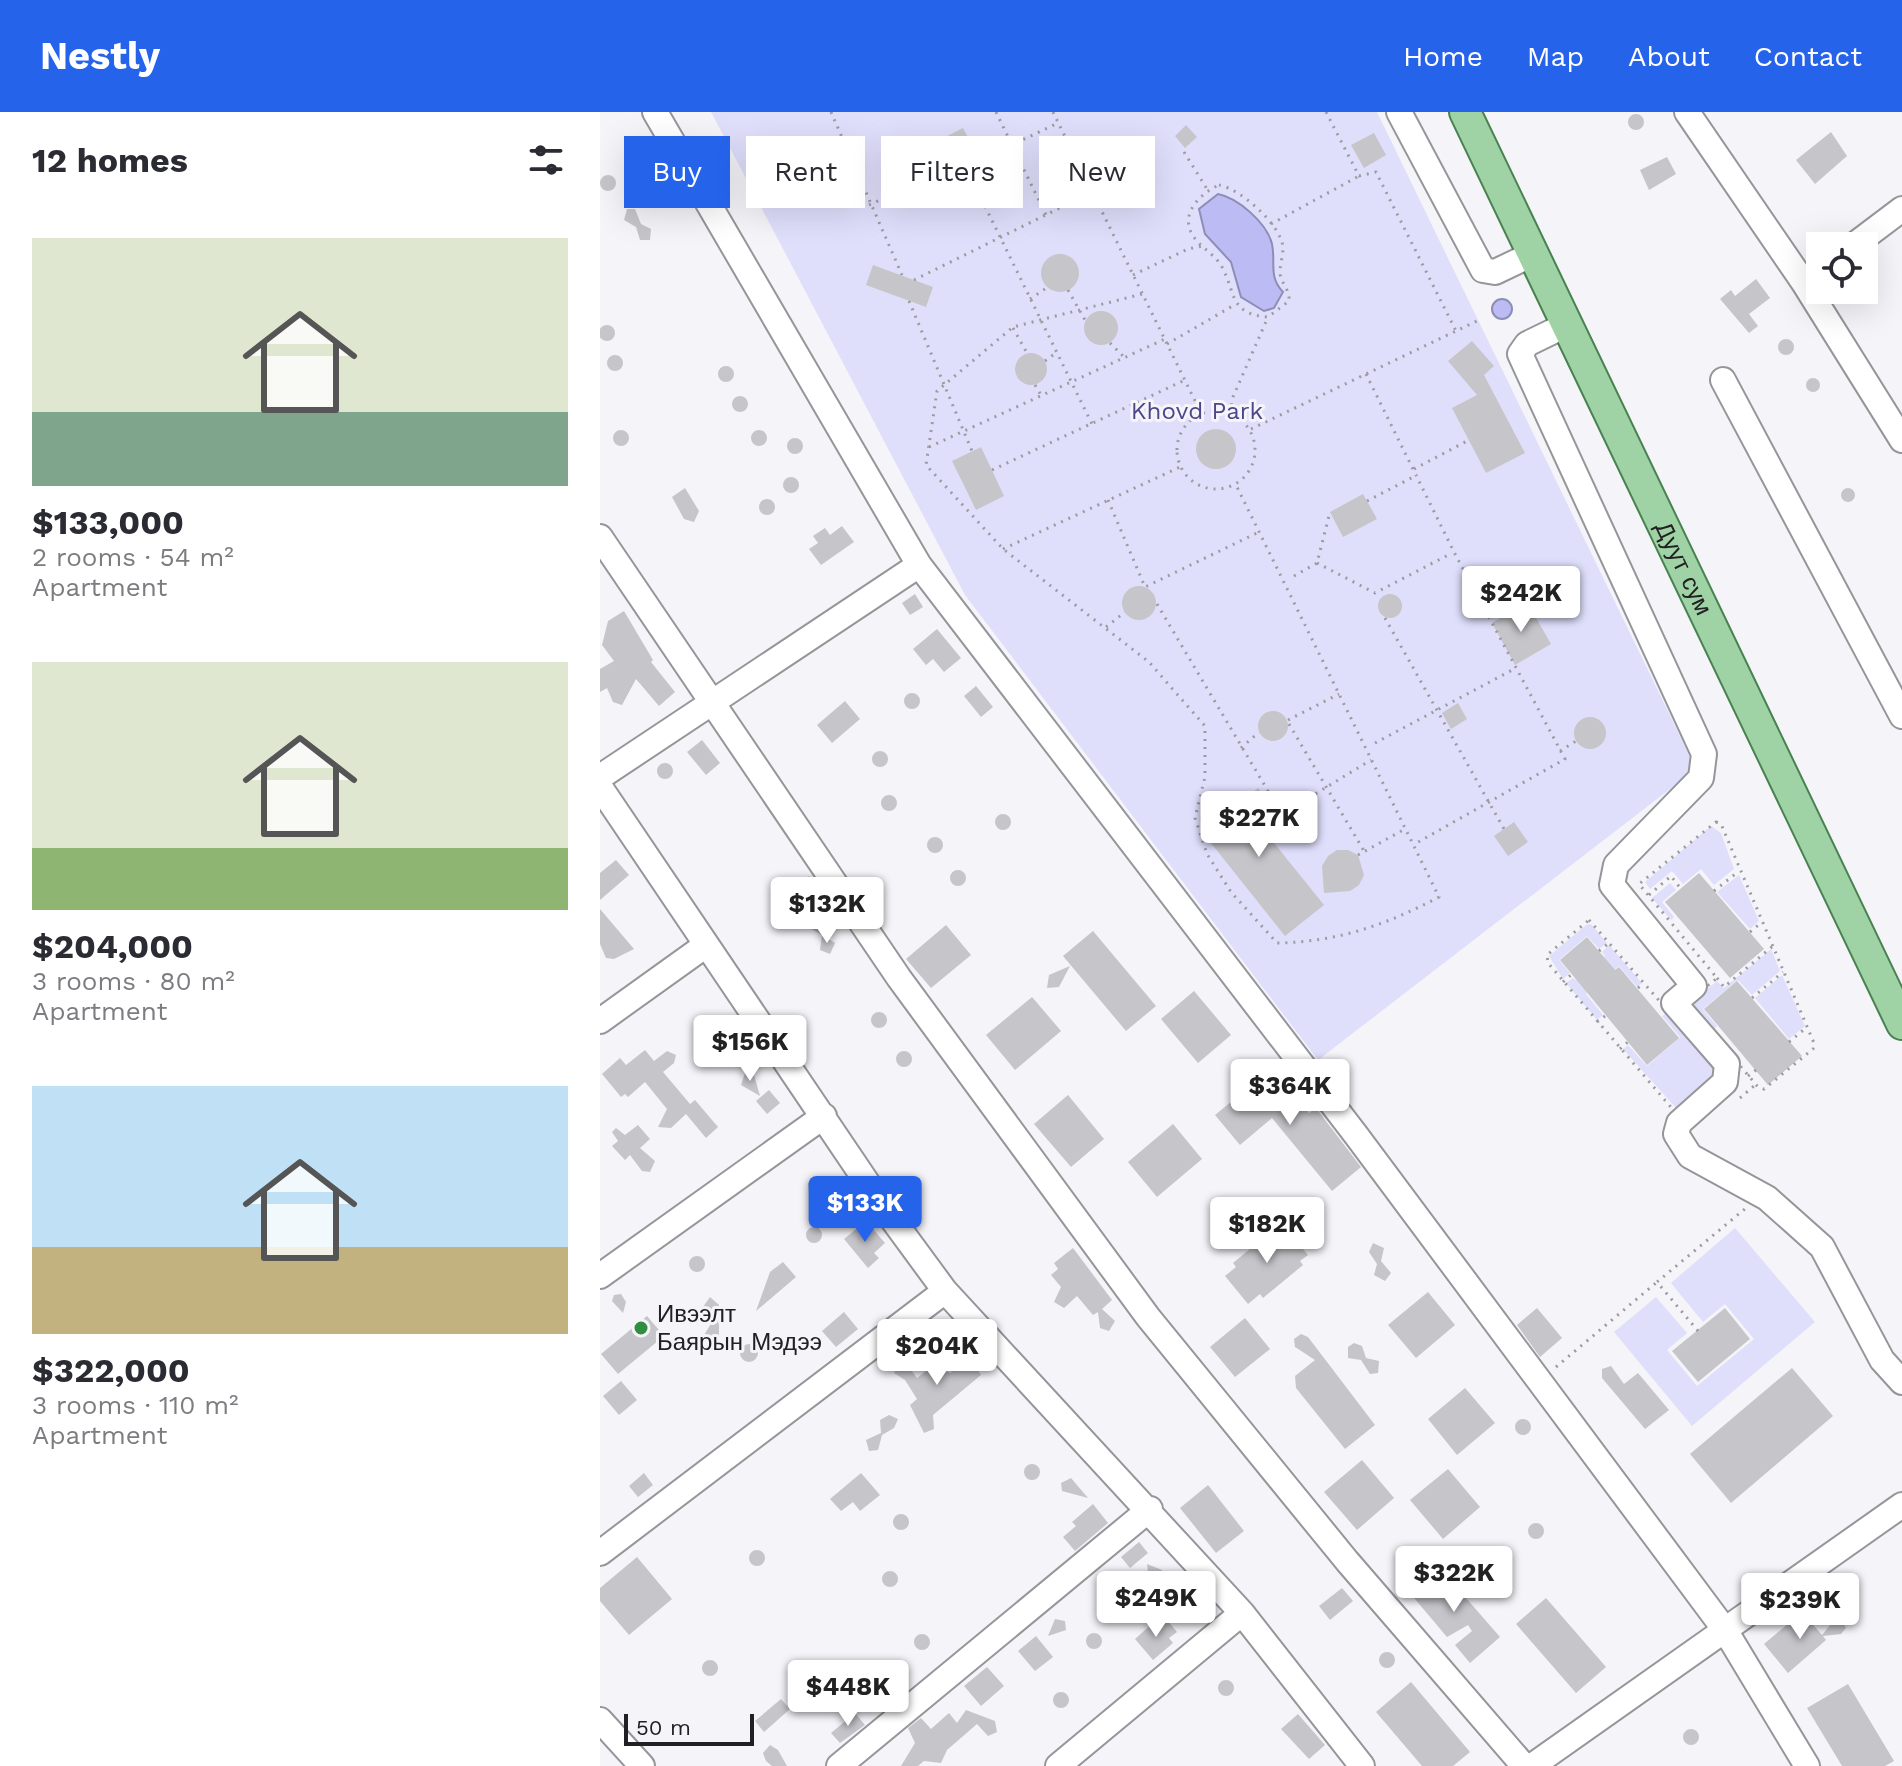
<!DOCTYPE html>
<html lang="en">
<head>
<meta charset="utf-8">
<style>
  body { margin:0; font-family:"Work Sans",sans-serif; background:#f7f7f7; color:#2b2b33; height:100vh; display:flex; flex-direction:column; font-size:30px; white-space:nowrap }
  * { box-sizing:border-box; margin:0 }
  p { font-size:26px; color:#7c7c81 }
  .icon { flex:none; width:44px; height:44px; fill:none; stroke:currentColor; stroke-width:2; stroke-linecap:round; stroke-linejoin:round }
  .map { position:relative; flex:1; overflow:hidden }
  .side { display:flex; flex-direction:column; background:#fff; width:600px }
  .side>* { flex:none }
  .top-card { position:absolute; left:24px; top:24px; width:760px; height:72px; display:flex; gap:16px }
  .buttons { position:absolute; left:1206px; top:120px; display:grid; gap:16px }
  .buttons a { display:grid; place-items:center; width:72px; height:72px; border-radius:0px; background:#fff; box-shadow:0 8px 32px #0002; font-size:40px }
  .scale { position:absolute; left:24px; bottom:20px; width:130px; box-sizing:border-box; padding-left:8px; border:4px solid #212123; border-top:0; font-size:22px; line-height:28px; white-space:nowrap; color:#212123; -webkit-text-stroke:6px #f4f4f9; paint-order:stroke }
  .price { position:absolute; translate:-50% -68px; padding:0 18px; border-radius:8px; background:#fff; color:#222; font-size:26px; line-height:52px; filter:drop-shadow(0 2px 4px #0008) }
  .price::after { content:''; position:absolute; left:50%; top:48px; width:24px; height:18px; margin-left:-12px; background:inherit; clip-path:polygon(0 0,100% 0,50% 100%) }
  .price.on { background:#2563eb; color:#fff }
  ul { padding:0; list-style:none }
  li { display:grid; align-content:center; gap:16px; height:424px; padding:0 32px }
  li span { display:grid; place-items:center; height:248px; border-radius:0px; color:#555 }
  li>.icon { margin-inline-start:auto }
  span .icon { width:144px; height:144px; fill:#fffc; stroke-width:1 }
  li b { font-size:34px }
  h2 { display:flex; justify-content:space-between; align-items:center; height:96px; padding:0 32px; font-size:34px }
  .tag { padding:0 28px; border-radius:0px; background:#fff; box-shadow:0 8px 32px #0002; font-size:28px; line-height:72px }
  .tag.on { background:#2563eb; color:#fff }
  header { display:flex; align-items:center; gap:48px; box-sizing:border-box; height:112px; padding:0 40px; background:#2563eb; color:#fff }
  header strong { font-size:38px }
  nav { display:flex; gap:44px; margin-inline-start:auto; font-size:28px }
  main { display:flex; flex:1; min-height:0 }
  .map>svg:first-child { display:block }
</style>
</head>
<body>
<header>
<strong>Nestly</strong>
<nav><a>Home</a><a>Map</a><a>About</a><a>Contact</a></nav>
</header>
<main>
<section class="side">
<h2>12 homes<svg class="icon" aria-label="filters" viewBox="0 0 24 24"><path d="M4 7h16M4 17h16"/><circle cx="9" cy="7" r="2"/><circle cx="15" cy="17" r="2"/></svg></h2>
<ul>
<li><span style="background:linear-gradient(#dfe7d0 70%,#7fa58c 0)"><svg class="icon" aria-label="home" viewBox="0 0 24 24"><path d="M3 11l9-7 9 7M6 9v11h12V9"/></svg></span><div><b>$133,000</b><p>2 rooms · 54 m²</p><p>Apartment</p></div></li>
<li><span style="background:linear-gradient(#dfe7d0 75%,#8fb573 0)"><svg class="icon" aria-label="home" viewBox="0 0 24 24"><path d="M3 11l9-7 9 7M6 9v11h12V9"/></svg></span><div><b>$204,000</b><p>3 rooms · 80 m²</p><p>Apartment</p></div></li>
<li><span style="background:linear-gradient(#bfe0f5 65%,#c2b280 0)"><svg class="icon" aria-label="home" viewBox="0 0 24 24"><path d="M3 11l9-7 9 7M6 9v11h12V9"/></svg></span><div><b>$322,000</b><p>3 rooms · 110 m²</p><p>Apartment</p></div></li>
</ul>
</section>
<div class="map">
<svg width="1302" height="1654" viewBox="0 0 1302 1654">
  <rect width="100%" height="100%" fill="#f4f4f9"/>
  <path fill="#dfdffc" d="M111,0H777L1096,657L718,948L365,483Z
    M1111,714L1121,721L1134,757L1114,773L1101,757L1083,772L1072,759L1050,777L1045,770Z
    M1139,763L1159,809L1150,817L1117,780Z
    M1070,771L1076,778L1062,790L1074,805L1071,808L1052,786Z
    M991,812L1007,831L999,837L987,824L959,848L970,861L963,867L949,844L986,813Z
    M1009,833L1042,871L1037,875L1019,854L986,882L1003,903L997,908L966,871L973,866L976,868L1005,844L1002,840Z
    M1171,837L1180,859L1152,883L1138,868L1103,897L1117,914L1113,918L1090,891L1117,869L1124,876Z
    M1182,863L1205,914L1189,927L1155,886Z
    M1067,901L1114,956L1112,965L1076,996L1023,937L1028,933L1047,954L1080,925L1062,904Z
    M1135,1116L1215,1210L1092,1314L1014,1220L1056,1185L1087,1221L1067,1238L1097,1274L1154,1227L1125,1192L1103,1210L1071,1171Z"/>
  <path fill="#bcbbf4" stroke="#8e8db5" stroke-width="2" d="M618,82C638,86 667,111 672,132C676,151 668,164 683,180L674,196L664,199L641,185L631,150L605,122L599,97Z
    M892 197a10 10 0 1 1 20 0a10 10 0 1 1-20 0Z"/>
  <path fill="#c5c5ca" d="M1028 10a8 8 0 1 1 16 0a8 8 0 1 1-16 0Z
    M586,13L597,25L585,36L575,24Z
    M363,16L393,73L350,95L320,38Z
    M1231,20L1247,44L1215,72L1196,48Z
    M774,21L786,43L764,56L751,33Z
    M1067,45L1076,62L1049,78L1040,58Z
    M0 71a8 8 0 1 1 16 0a8 8 0 1 1-16 0Z
    M27,97H35L41,112L51,117L50,128H40L36,115L24,108Z
    M441 161a19 19 0 1 1 38 0a19 19 0 1 1-38 0Z
    M273,153L333,175L326,195L266,173Z
    M1156,167L1170,186L1149,202L1158,214L1149,221L1120,187L1131,178L1135,184Z
    M484 216a17 17 0 1 1 34 0a17 17 0 1 1-34 0Z
    M-1 221a8 8 0 1 1 16 0a8 8 0 1 1-16 0Z
    M1178 235a8 8 0 1 1 16 0a8 8 0 1 1-16 0Z
    M872,229L894,254L884,263L925,341L886,361L852,296L877,283L848,249Z
    M415 257a16 16 0 1 1 32 0a16 16 0 1 1-32 0Z
    M7 251a8 8 0 1 1 16 0a8 8 0 1 1-16 0Z
    M118 262a8 8 0 1 1 16 0a8 8 0 1 1-16 0Z
    M1206 273a7 7 0 1 1 14 0a7 7 0 1 1-14 0Z
    M132 292a8 8 0 1 1 16 0a8 8 0 1 1-16 0Z
    M596 337a20 20 0 1 1 40 0a20 20 0 1 1-40 0Z
    M151 326a8 8 0 1 1 16 0a8 8 0 1 1-16 0Z
    M13 326a8 8 0 1 1 16 0a8 8 0 1 1-16 0Z
    M187 334a8 8 0 1 1 16 0a8 8 0 1 1-16 0Z
    M381,335L404,384L376,398L352,349Z
    M183 373a8 8 0 1 1 16 0a8 8 0 1 1-16 0Z
    M1241 383a7 7 0 1 1 14 0a7 7 0 1 1-14 0Z
    M85,376L99,399L94,410L84,407L72,385Z
    M763,382L777,407L743,425L730,400Z
    M159 395a8 8 0 1 1 16 0a8 8 0 1 1-16 0Z
    M242,414L254,430L221,453L209,437L218,431L213,424L225,416L230,423Z
    M522 491a17 17 0 1 1 34 0a17 17 0 1 1-34 0Z
    M778 494a12 12 0 1 1 24 0a12 12 0 1 1-24 0Z
    M315,482L323,495L310,503L302,491Z
    M927,490L951,532L915,553L892,511Z
    M24,499L53,548L51,550L75,580L59,594L36,567L22,593L13,590L7,576L0,580V557L14,549L2,533L8,509Z
    M337,517L361,546L344,560L333,547L326,553L313,537Z
    M376,574L393,595L381,605L364,584Z
    M304 589a8 8 0 1 1 16 0a8 8 0 1 1-16 0Z
    M245,589L260,607L232,631L217,613Z
    M858,591L867,607L851,617L842,601Z
    M658 614a15 15 0 1 1 30 0a15 15 0 1 1-30 0Z
    M974 621a16 16 0 1 1 32 0a16 16 0 1 1-32 0Z
    M102,628L120,651L106,663L87,640Z
    M272 647a8 8 0 1 1 16 0a8 8 0 1 1-16 0Z
    M57 659a8 8 0 1 1 16 0a8 8 0 1 1-16 0Z
    M658,676L674,697L657,710L724,793L685,824L603,721L600,706L609,690L626,683L642,688Z
    M281 691a8 8 0 1 1 16 0a8 8 0 1 1-16 0Z
    M395 710a8 8 0 1 1 16 0a8 8 0 1 1-16 0Z
    M914,710L928,730L908,744L894,724Z
    M327 733a8 8 0 1 1 16 0a8 8 0 1 1-16 0Z
    M737,738H748L758,743L764,763L759,773L750,779L724,781L722,754L728,744Z
    M16,748L29,763L0,788V761Z
    M350 766a8 8 0 1 1 16 0a8 8 0 1 1-16 0Z
    M1099,761L1164,837L1130,866L1065,790Z
    M209,764L220,780L200,793L189,777Z
    M0,797L34,837L14,847L6,846L0,832Z
    M210,800L222,808V823L208,815Z
    M346,813L371,843L331,876L306,847Z
    M493,819L556,894L526,919L463,844Z
    M222,823L235,831L230,842L220,838Z
    M987,825L1015,858L1019,855L1079,926L1047,953L960,848Z
    M470,854L459,875L447,876L449,863Z
    M1137,869L1202,944L1168,973L1104,897Z
    M594,879L631,923L598,951L561,907Z
    M432,885L461,919L415,958L386,923Z
    M271 908a8 8 0 1 1 16 0a8 8 0 1 1-16 0Z
    M45,938L54,949L67,939L76,943L74,951L63,960L90,992L95,988L118,1015L106,1026L86,1002L71,1016L58,1015L67,997L45,970L28,985L25,982L21,985L2,962L20,946L26,953Z
    M296 947a8 8 0 1 1 16 0a8 8 0 1 1-16 0Z
    M672,956L709,1001L716,996L761,1055L732,1079L672,1006L640,1033L615,1003Z
    M145,961L154,963L160,984L141,973Z
    M169,978L180,991L167,1002L156,989Z
    M468,983L504,1027L471,1055L434,1012Z
    M573,1012L602,1047L557,1085L528,1050Z
    M38,1013L50,1027L40,1036L55,1049L50,1060L42,1059L30,1043L25,1048L12,1034L18,1029L12,1020L16,1016L25,1023Z
    M215,1067L223,1072V1085L237,1094L235,1104L225,1105L221,1087L209,1079L208,1071Z
    M266,1109L285,1131L274,1141L279,1146L268,1156L244,1127Z
    M206 1123a8 8 0 1 1 16 0a8 8 0 1 1-16 0Z
    M685,1115L708,1143L700,1149L703,1153L663,1186L660,1182L648,1192L625,1164L636,1155L633,1151L673,1118L676,1122Z
    M773,1131L784,1136L781,1149L791,1161L785,1169L774,1163L777,1152L769,1140Z
    M473,1136L512,1188L502,1197L515,1209L509,1219L500,1216L498,1200L493,1203L477,1184L464,1196L454,1190L461,1175L451,1163L458,1157L454,1151Z
    M89 1152a8 8 0 1 1 16 0a8 8 0 1 1-16 0Z
    M183,1150L196,1165L156,1199L170,1160Z
    M828,1180L855,1213L816,1246L788,1213Z
    M21,1182L26,1190L23,1201L12,1189L14,1183Z
    M110,1185L119,1193V1227L110,1233L103,1225L113,1208L103,1195Z
    M937,1196L962,1226L940,1245L917,1213Z
    M1125,1196L1150,1227L1098,1270L1072,1239Z
    M244,1200L258,1217L236,1235L222,1219Z
    M47,1204L64,1224L18,1262L1,1242Z
    M645,1206L670,1237L635,1265L610,1235Z
    M701,1222L708,1225L775,1313L745,1337L696,1276L695,1264L715,1248L695,1235L694,1227Z
    M754,1231L762,1234L766,1246L779,1249L778,1261L770,1262L761,1248L748,1246V1235Z
    M140 1241a9 9 0 1 1 18 0a9 9 0 1 1-18 0Z
    M363,1241L369,1243L381,1263L333,1303L334,1317L324,1321L310,1293L317,1287L305,1268L294,1261L298,1252L295,1246L300,1243L317,1266L332,1254L351,1261L356,1245Z
    M1011,1254L1024,1272L1038,1261L1069,1298L1045,1317L1002,1266V1257Z
    M1192,1256L1233,1304L1131,1391L1090,1342Z
    M21,1269L37,1288L19,1303L3,1284Z
    M865,1276L895,1311L857,1343L828,1307Z
    M289,1303L298,1307L294,1316L282,1323L278,1338L269,1339L266,1328L281,1321L280,1308Z
    M915 1315a8 8 0 1 1 16 0a8 8 0 1 1-16 0Z
    M762,1348L794,1386L757,1418L724,1380Z
    M424 1360a8 8 0 1 1 16 0a8 8 0 1 1-16 0Z
    M848,1357L880,1395L843,1427L810,1388Z
    M44,1361L53,1373L38,1385L29,1374Z
    M261,1361L280,1383L260,1399L253,1390L241,1399L230,1387Z
    M471,1366L488,1386L462,1379L461,1371Z
    M608,1373L644,1419L616,1441L580,1396Z
    M493,1392L508,1411L475,1439L463,1425L476,1414L472,1410Z
    M293 1410a8 8 0 1 1 16 0a8 8 0 1 1-16 0Z
    M928 1419a8 8 0 1 1 16 0a8 8 0 1 1-16 0Z
    M539,1430L548,1441L530,1456L521,1445Z
    M149 1446a8 8 0 1 1 16 0a8 8 0 1 1-16 0Z
    M37,1445L72,1487L29,1523L0,1489V1476Z
    M547,1452L562,1458L561,1470L549,1468Z
    M839,1455L900,1525L870,1551L855,1533L872,1519L868,1513L847,1525L809,1480Z
    M282 1467a8 8 0 1 1 16 0a8 8 0 1 1-16 0Z
    M742,1476L753,1489L730,1508L719,1494Z
    M946,1486L1006,1555L976,1581L916,1512Z
    M1202,1500L1222,1523L1235,1507L1242,1508L1246,1516L1241,1522L1223,1524L1226,1528L1188,1561L1164,1532Z
    M455,1507L465,1509L466,1518L448,1524Z
    M567,1508L577,1520L569,1526L573,1531L553,1548L535,1527L555,1509L560,1515Z
    M486 1529a8 8 0 1 1 16 0a8 8 0 1 1-16 0Z
    M314 1530a8 8 0 1 1 16 0a8 8 0 1 1-16 0Z
    M436,1524L453,1545L435,1559L418,1539Z
    M779 1548a8 8 0 1 1 16 0a8 8 0 1 1-16 0Z
    M102 1556a8 8 0 1 1 16 0a8 8 0 1 1-16 0Z
    M233,1550L245,1556L243,1570L248,1579L246,1589L239,1587L237,1598L223,1554Z
    M387,1555L404,1574L381,1594L364,1574Z
    M618 1576a8 8 0 1 1 16 0a8 8 0 1 1-16 0Z
    M811,1570L870,1640L853,1654H822L776,1600Z
    M1248,1572L1294,1649L1285,1654H1242L1207,1596Z
    M453 1588a8 8 0 1 1 16 0a8 8 0 1 1-16 0Z
    M181,1587L190,1597L164,1620L155,1609Z
    M366,1598L395,1609L397,1620L388,1624L377,1612L347,1638L341,1651L324,1649L318,1654H301L315,1631L308,1616L321,1606L331,1617L349,1601L357,1611Z
    M255,1601L265,1613L240,1631L231,1621Z
    M698,1602L725,1633L709,1647L681,1617Z
    M1083 1625a8 8 0 1 1 16 0a8 8 0 1 1-16 0Z
    M170,1633L178,1638L187,1654H172L166,1649L163,1641Z"/>
  <g fill="none" stroke-linecap="round" stroke-linejoin="round">
    <g stroke="#95969a" stroke-width="28">
      <path id="minor" d="M55,0L319,453L756,1023L1125,1518L1207,1654
        M799,0L883,158L895,160L933,142
        M1087,0L1204,171L1302,328
        M1253,134L1302,97
        M966,213L927,232L920,242L1104,642L1101,666L1016,753L1012,773L1094,874L1074,891L1127,952L1125,970L1079,1011L1076,1022L1090,1044L1167,1086L1222,1135L1282,1248L1302,1270
        M1123,268L1302,604
        M0,425L299,866L548,1205L747,1449L924,1654
        M0,665L319,453
        M0,675L287,1100L345,1179L642,1501L762,1654
        M0,909L106,833
        M0,1164L224,1004
        M0,1441L345,1179
        M0,1608L42,1654
        M239,1654L550,1397
        M458,1654L642,1501
        M932,1654L1302,1393"/>
    </g>
    <g stroke="#498250" stroke-width="34">
      <g id="major">
        <path id="s1" d="M865,0L1302,912"/>
      </g>
    </g>
    <path stroke="#9c9c9f" stroke-width="3" stroke-dasharray="2 6" stroke-linecap="butt" d="M231,0L302,163
      M396,0L446,103
      M453,0L601,301
      M726,0L759,64L776,60L856,219
      M584,40L607,77
      M380,48L458,11
      M619,73C639,76 682,113 683,136C683,144 680,152 680,161C681,172 690,177 689,189L668,205C629,202 636,181 622,155C615,142 599,135 592,122C580,101 601,81 619,73Z
      M378,80L492,312
      M269,93L334,64
      M671,112L759,64
      M533,163L588,137L602,134
      M314,168L480,86
      M468,178L485,208
      M542,182L413,215L337,279L326,353L403,437L549,550L605,614V665L595,706L607,742L631,780L677,831C737,830 786,813 839,785L636,373
      M430,187L448,175
      M309,189L372,339
      M413,216L427,241
      M510,231L524,245
      M567,232L636,192
      M445,249L457,240
      M766,262L854,440L965,647L813,733
      M435,273L441,283
      M577 338a39 39 0 1 1 78 0a39 39 0 1 1-78 0Z
      M630,301L633,285L668,205
      M651,317L879,208
      M329,335L565,227
      M814,357L869,328
      M392,358L585,268
      M508,388L545,475L659,420
      M767,389L817,363
      M403,437L580,355
      M717,451L775,481L852,441
      M694,464L717,451L730,400
      M557,492L681,701
      M785,506L904,717
      M506,515L525,500
      M688,608L739,582
      M689,612L764,739
      M775,631L916,556
      M641,636L659,620
      M960,639L976,629
      M1116,710L1121,712L1214,931L1213,937L1164,977L1158,975L1087,891L1117,866L1039,772Z
      M661,715L771,648
      M758,743L805,717
      M1114,779L1139,759
      M1049,783L1071,764L1081,777
      M989,808L1116,954L1113,967L1075,1000L948,851L947,843Z
      M1150,820L1162,810
      M999,839L1009,831
      M1117,866L1124,875L1173,834
      M963,870L972,862
      M1038,876L1044,871
      M1152,886L1183,860
      M997,910L1005,904
      M1189,930L1207,915
      M1020,937L1028,930
      M1148,964L1156,958
      M1140,986L1155,973
      M1098,1219L1057,1170L1146,1096
      M956,1255L1057,1170"/>
    <use href="#minor" stroke="#fff" stroke-width="24"/>
    <use href="#major" stroke="#9fd3a5" stroke-width="30"/>
  </g>
  <circle fill="#318e40" stroke="#f4f4f9" stroke-width="3" cx="41" cy="1216" r="8"/>
  <g text-anchor="middle" stroke-width="6" stroke-linejoin="round" paint-order="stroke">
    <g font-size="24" fill="#4c468b" stroke="#f4f4f9">
      <text x="597" y="307">Khovd Park</text>
    </g>
    <g font-size="24" fill="#212123" stroke="#f4f4f9">
      <text dy="8" stroke="none"><textPath href="#s1" startOffset="506">Дуут сум</textPath></text>
    </g>
    <g font-size="24" fill="#212123" stroke="#f4f4f9" text-anchor="start">
      <text x="57" y="1210">Ивээлт<tspan x="57" dy="28">Баярын Мэдээ</tspan></text>
    </g>
  </g>
</svg>
<div class="buttons">
<a><svg class="icon" aria-label="locate" viewBox="0 0 24 24"><circle cx="12" cy="12" r="6"/><path d="M12 2v4M12 18v4M2 12h4M18 12h4"/></svg></a>
</div>
<div class="scale">50 m</div>
<b class="price" style="left:921px;top:522px">$242K</b>
<b class="price" style="left:659px;top:747px">$227K</b>
<b class="price" style="left:227px;top:833px">$132K</b>
<b class="price" style="left:150px;top:971px">$156K</b>
<b class="price" style="left:690px;top:1015px">$364K</b>
<b class="price on" style="left:265px;top:1132px">$133K</b>
<b class="price" style="left:667px;top:1153px">$182K</b>
<b class="price" style="left:337px;top:1275px">$204K</b>
<b class="price" style="left:854px;top:1502px">$322K</b>
<b class="price" style="left:556px;top:1527px">$249K</b>
<b class="price" style="left:1200px;top:1529px">$239K</b>
<b class="price" style="left:248px;top:1616px">$448K</b>
<div class="top-card">
<a class="tag on">Buy</a>
<a class="tag">Rent</a>
<a class="tag">Filters</a>
<a class="tag">New</a>
</div>
</div>
</main>
</body>
</html>
